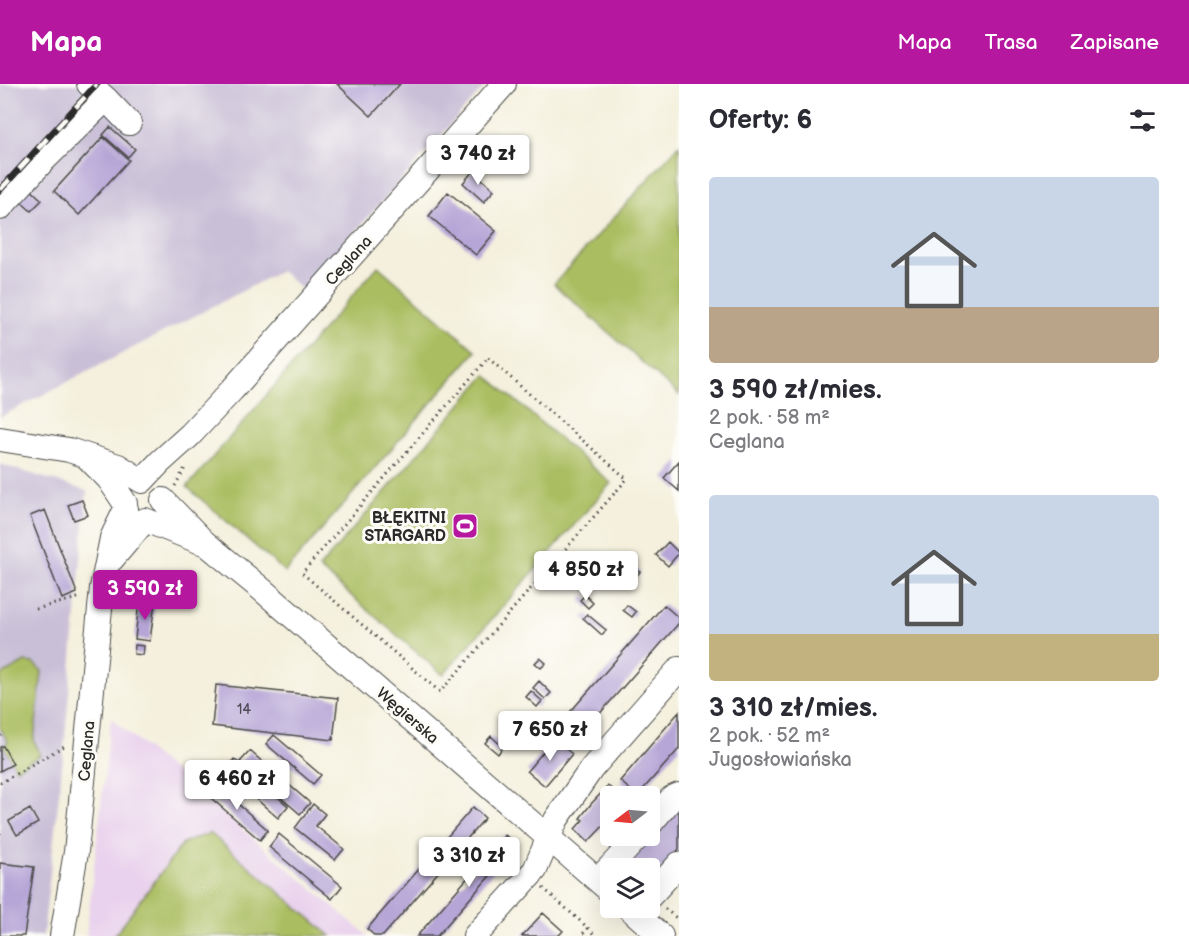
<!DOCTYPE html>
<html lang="pl">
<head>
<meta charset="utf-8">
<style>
  body { margin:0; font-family:"Balsamiq Sans",sans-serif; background:#f2f2f3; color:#2b2b33; height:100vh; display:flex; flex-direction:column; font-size:22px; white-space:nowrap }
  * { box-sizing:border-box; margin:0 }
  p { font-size:20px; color:#7c7c81 }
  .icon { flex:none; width:33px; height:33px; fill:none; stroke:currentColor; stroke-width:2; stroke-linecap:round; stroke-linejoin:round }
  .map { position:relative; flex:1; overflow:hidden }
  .side { display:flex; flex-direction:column; background:#fff; width:510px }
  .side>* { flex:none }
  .needle { width:39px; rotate:254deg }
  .fabs { position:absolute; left:600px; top:702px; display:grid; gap:12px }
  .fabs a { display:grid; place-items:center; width:60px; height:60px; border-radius:6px; background:#fff; box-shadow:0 6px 24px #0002; font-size:30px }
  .price { position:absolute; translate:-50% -51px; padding:0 14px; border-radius:6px; background:#fff; color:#222; font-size:20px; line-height:39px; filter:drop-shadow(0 2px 3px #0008) }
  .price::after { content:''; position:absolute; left:50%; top:36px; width:18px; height:14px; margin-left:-9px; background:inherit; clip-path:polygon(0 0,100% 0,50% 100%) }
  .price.current { background:#b5179e; color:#fff }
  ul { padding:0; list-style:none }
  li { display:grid; align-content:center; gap:12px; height:318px; padding:0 30px }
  li span { display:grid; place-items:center; height:186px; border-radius:6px; color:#555 }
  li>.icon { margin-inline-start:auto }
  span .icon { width:108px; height:108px; fill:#fffc; stroke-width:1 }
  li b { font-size:26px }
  h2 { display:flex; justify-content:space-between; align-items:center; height:72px; padding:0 30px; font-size:26px }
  header { display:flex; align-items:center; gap:36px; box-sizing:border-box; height:84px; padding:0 30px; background:#b5179e; color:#fff }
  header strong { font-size:28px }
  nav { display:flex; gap:33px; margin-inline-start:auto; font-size:21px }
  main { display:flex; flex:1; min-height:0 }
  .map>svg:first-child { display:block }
</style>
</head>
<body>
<header>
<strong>Mapa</strong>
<nav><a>Mapa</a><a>Trasa</a><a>Zapisane</a></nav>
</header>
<main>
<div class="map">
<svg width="679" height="852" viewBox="0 0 679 852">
  <rect width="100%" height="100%" fill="#fdfcf7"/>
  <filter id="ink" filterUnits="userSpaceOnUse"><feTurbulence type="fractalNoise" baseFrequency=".0167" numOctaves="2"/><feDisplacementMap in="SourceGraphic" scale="12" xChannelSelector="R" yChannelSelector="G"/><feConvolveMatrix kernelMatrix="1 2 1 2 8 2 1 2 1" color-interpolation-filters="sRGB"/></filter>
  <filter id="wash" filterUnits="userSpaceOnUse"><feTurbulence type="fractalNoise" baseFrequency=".008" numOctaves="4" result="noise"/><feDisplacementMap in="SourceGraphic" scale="24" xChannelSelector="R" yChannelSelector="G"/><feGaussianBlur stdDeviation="1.35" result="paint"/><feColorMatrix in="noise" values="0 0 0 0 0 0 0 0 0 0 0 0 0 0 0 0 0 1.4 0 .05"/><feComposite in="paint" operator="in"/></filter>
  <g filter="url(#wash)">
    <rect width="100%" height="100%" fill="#f4f0dd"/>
    <path fill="#e9d2ed" d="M111,634L368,852H86Z"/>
    <path fill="#c9bfd7" d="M0,0H487L303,206L281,187L0,333Z
      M0,380L87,407L63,675L43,852H0Z"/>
    <path fill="#aabd60" stroke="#6a7446" stroke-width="1.5" d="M679,61V311L554,200Z
      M378,182L476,267L285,488L187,403Z
      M486,291L611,399L443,591L319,484Z
      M25,578L33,579L42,587L34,657L41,671L16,685L3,662L8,658L0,644V592Z
      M210,749L331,852H114L183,759Z"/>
    <g id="blocks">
      <path fill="#b6a6d7" d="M337,0H400L371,32Z
        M110,43L135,65L128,73L103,51Z
        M103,53L129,76L79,131L54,107Z
        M473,87L494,106L484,118L463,99Z
        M28,103L42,116L31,127L17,114Z
        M448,108L496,147L476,171L429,132Z
        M679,377V407L664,394Z
        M82,416L88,431L74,436L68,421Z
        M45,426L77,509L62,515L30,432Z
        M668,458L679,469L668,482L656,471Z
        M629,478L640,488L634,494L624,483Z
        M585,511L593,519L588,524L580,516Z
        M139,517L155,518L150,557L135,555Z
        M627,521L636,528L632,533L623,526Z
        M664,521L679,534V539L575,658L557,643Z
        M587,530L606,546L602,551L583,534Z
        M135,561L144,562L143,571L134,570Z
        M540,574L546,579L541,584L535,579Z
        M539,597L551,609L545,615L533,604Z
        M216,601L338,614L333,656L212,642Z
        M531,607L542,617L537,623L526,613Z
        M679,628V665L637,712L620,697Z
        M517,633L528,642L523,649L512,639Z
        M274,651L321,691L313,700L266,660Z
        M491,652L503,663L498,670L485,659Z
        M554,655L572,670L545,702L527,687Z
        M3,662L13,680L0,687V663Z
        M250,667L310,719L300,730L240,678Z
        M234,675L288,722L278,734L224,687Z
        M214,699L268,746L260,756L205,709Z
        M608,702L620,712H610V735L588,758L575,745L583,736L580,734L591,720Z
        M679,719V765L650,799V784H633L627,779Z
        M313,720L325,730L316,742L344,765L335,776L295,744Z
        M473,723L485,734L383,852H375L367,845Z
        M30,725L38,739L17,751L9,737Z
        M279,750L342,802L332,815L269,763Z
        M505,751L517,761L437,852H417Z
        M0,779L34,783L24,852H0Z
        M543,829L563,847L558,852H522Z"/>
    </g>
  </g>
  <g filter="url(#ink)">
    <use href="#blocks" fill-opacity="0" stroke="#494946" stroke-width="1.5"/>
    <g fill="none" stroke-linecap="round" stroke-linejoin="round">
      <g stroke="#494946" stroke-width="26">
        <path id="minor" d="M106,15L129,39
          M0,124L43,77L106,15L89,0
          M0,355L69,366L118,382L142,397L160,378L190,351L232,306L504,0
          M88,374L109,395L125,419
          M163,416L204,458L260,504L610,807
          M112,475L145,436L201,458
          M650,740L672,714L679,711
          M598,796L639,752
          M650,812L679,780
          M629,824L661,852
          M62,852L76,768L102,504L112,454L126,425
          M475,852L535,786L556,736L592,684L679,585"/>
      </g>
      <path stroke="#494946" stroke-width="3" stroke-dasharray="1.5 4.5" stroke-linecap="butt" d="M488,274L627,395L440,608L302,489Z
        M175,402L186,382
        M36,525L81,513
        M0,651L2,654L0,655
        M0,699L66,661
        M0,749V750
        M543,804L588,844L581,852
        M665,825L679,836
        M588,844L596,852"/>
      <use href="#minor" stroke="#fff" stroke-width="24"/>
      <g stroke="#2b2b2b" stroke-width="7">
        <path id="rail" d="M0,106L97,0"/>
      </g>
      <use href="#rail" stroke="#fdfcf7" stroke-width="4.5" stroke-dasharray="14" stroke-linecap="butt"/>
    </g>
  </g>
  <defs>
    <g id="stadium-square" transform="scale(1.35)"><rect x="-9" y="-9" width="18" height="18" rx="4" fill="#b5179e" stroke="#fdfcf7"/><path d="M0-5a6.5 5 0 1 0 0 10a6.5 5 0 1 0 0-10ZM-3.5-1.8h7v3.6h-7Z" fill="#fff"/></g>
  </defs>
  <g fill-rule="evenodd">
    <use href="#stadium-square" x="465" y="442"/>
  </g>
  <g text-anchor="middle" stroke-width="6" stroke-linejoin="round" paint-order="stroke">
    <g font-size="14" fill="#4e4a56">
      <text x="244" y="630">14</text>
    </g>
    <g font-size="16" fill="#2b2b2b" stroke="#fdfcf7">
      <text transform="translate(348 176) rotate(-48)" y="6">Ceglana</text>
      <text transform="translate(408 631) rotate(41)" y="6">Węgierska</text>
      <text transform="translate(86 667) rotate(-85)" y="6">Ceglana</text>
    </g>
    <g font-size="16" font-weight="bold" fill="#2b2b2b" stroke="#fdfcf7" text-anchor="end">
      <text x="446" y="439">BŁĘKITNI<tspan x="446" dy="18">STARGARD</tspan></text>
    </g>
  </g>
</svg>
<div class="fabs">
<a><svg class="needle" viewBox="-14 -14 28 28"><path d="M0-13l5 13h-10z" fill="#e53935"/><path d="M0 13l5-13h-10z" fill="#7c7c81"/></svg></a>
<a><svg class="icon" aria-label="layers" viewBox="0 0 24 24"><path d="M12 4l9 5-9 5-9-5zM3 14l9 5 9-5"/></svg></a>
</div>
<b class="price" style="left:478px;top:102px">3 740 zł</b>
<b class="price" style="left:586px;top:518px">4 850 zł</b>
<b class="price current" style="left:145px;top:537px">3 590 zł</b>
<b class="price" style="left:550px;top:678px">7 650 zł</b>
<b class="price" style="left:237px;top:727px">6 460 zł</b>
<b class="price" style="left:469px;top:804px">3 310 zł</b>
</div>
<section class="side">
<h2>Oferty: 6<svg class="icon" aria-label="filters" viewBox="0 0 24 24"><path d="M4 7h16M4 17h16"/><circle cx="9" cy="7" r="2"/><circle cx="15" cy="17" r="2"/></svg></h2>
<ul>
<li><span style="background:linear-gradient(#c9d6e8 70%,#b9a48a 0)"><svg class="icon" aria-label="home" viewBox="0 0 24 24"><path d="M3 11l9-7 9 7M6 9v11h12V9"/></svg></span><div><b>3 590 zł/mies.</b><p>2 pok. · 58 m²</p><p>Ceglana</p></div></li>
<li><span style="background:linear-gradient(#c9d6e8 75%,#c2b280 0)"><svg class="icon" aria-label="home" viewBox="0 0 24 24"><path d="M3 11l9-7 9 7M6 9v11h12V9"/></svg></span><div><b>3 310 zł/mies.</b><p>2 pok. · 52 m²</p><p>Jugosłowiańska</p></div></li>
</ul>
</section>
</main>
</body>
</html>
